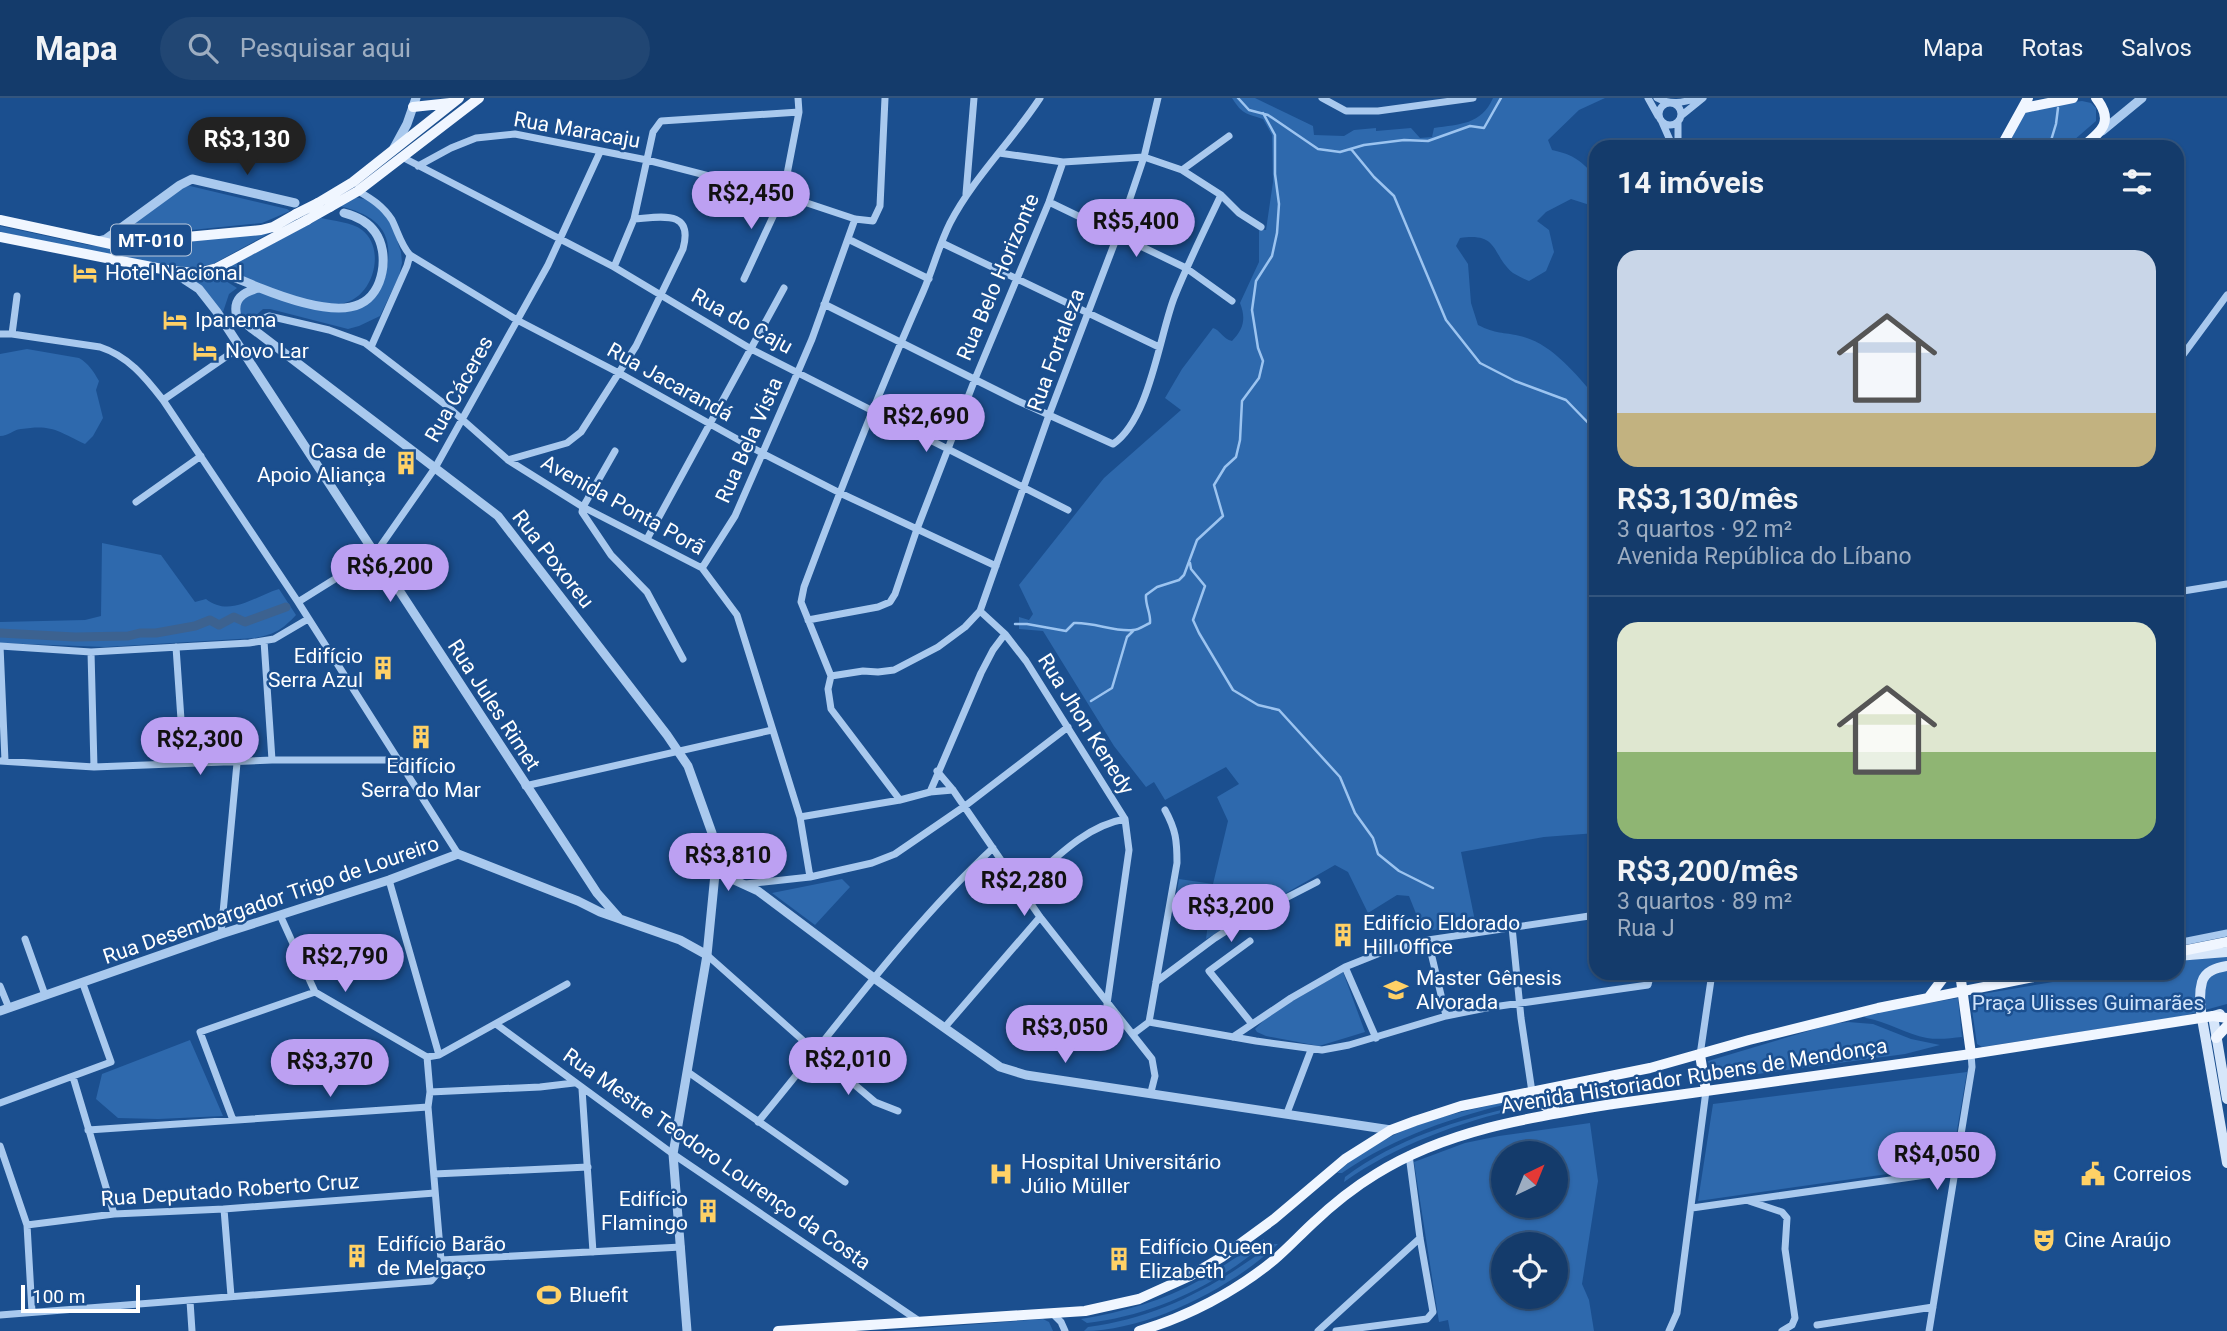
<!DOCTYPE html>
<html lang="pt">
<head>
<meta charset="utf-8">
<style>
  body { margin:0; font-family:Roboto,sans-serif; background:#214673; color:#f1f3f6; height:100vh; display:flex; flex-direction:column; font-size:26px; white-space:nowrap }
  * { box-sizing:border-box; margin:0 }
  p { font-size:23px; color:#9dadc1 }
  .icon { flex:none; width:38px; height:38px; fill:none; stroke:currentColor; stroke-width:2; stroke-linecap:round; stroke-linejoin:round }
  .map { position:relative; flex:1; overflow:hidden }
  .panel { position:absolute; left:1589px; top:42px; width:595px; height:840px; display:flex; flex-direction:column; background:#143b6b; border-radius:21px; box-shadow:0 2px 5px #0004,0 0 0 2px #33557e }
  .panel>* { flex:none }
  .needle { width:46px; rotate:43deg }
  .controls { position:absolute; left:1491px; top:1043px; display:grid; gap:14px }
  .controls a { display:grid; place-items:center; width:77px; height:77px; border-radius:50%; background:#143b6b; box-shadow:0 2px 5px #0004,0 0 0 2px #33557e; font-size:35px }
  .scale { position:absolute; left:21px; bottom:18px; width:119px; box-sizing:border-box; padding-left:7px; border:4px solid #fff; border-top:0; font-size:19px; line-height:24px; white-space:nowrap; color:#fff; -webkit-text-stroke:5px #1b4f8f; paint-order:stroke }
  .price { position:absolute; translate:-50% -60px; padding:0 16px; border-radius:24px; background:#bca0f2; color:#111; font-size:23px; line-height:46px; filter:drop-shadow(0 2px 4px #0008) }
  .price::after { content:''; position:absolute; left:50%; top:42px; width:21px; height:16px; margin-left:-10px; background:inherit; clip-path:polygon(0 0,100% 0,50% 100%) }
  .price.current { background:#222; color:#fff }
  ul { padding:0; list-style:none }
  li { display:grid; align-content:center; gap:14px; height:371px; padding:0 28px }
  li+li { border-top:2px solid #33557e }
  li span { display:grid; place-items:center; height:217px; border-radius:21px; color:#555 }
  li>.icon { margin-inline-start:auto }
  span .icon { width:126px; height:126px; fill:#fffc; stroke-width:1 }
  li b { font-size:30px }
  h2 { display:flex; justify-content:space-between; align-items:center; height:84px; padding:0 28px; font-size:30px }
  header { display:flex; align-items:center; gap:42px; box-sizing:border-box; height:98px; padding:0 35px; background:#143b6b; border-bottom:2px solid #33557e }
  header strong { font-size:33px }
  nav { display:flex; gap:38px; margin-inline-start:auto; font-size:24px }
  .search { width:490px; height:63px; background:#214673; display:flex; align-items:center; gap:18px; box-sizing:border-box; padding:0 24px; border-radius:38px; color:#9dadc1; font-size:26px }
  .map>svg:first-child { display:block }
</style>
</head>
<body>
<header>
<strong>Mapa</strong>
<div class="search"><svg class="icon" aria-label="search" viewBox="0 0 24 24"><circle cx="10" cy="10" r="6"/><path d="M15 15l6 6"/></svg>Pesquisar aqui</div>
<nav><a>Mapa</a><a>Rotas</a><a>Salvos</a></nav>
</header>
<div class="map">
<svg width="2227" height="1233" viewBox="0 0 2227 1233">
  <rect width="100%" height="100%" fill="#1b4f8f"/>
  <path fill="#2e69ad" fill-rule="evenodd" d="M1232,0H1255L1313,28L1314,37L1344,38L1354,32L1376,30V33L1411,30L1420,40L1432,39L1434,30C1460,26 1481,27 1493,0H1605L1579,12L1548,42L1552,52C1575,57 1581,63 1596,79V109L1571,101L1546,114L1537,123L1549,132L1554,154L1546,173L1529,183C1524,181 1518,178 1513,175C1491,157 1500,134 1460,140L1456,148L1468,166L1471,205L1478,227C1496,236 1503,234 1520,238C1553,246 1575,276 1596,299V735L1544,739L1461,754L1476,828L1423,833L1409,798L1397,797L1368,815L1348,774L1335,767L1206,841L1211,802L1176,799L1179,781L1213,786L1228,723L1217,699L1239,686L1226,669L1165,702L1154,684L1146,689L1114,648L1043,533L1019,531V519L1029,522L1033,516L1019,487L1104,380L1181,312L1165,300L1182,271L1213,230C1220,232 1223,241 1232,243C1244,231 1246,220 1240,205L1259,164V132H1266L1273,84L1272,37L1263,21C1245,15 1242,16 1232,0Z
    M2082,3L2091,5L2096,10V23L2066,49H2003L2023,13L2031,9Z
    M190,88L287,111L290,113L262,125L112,140L183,89Z
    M354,99L369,102L380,111L391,124L401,154L402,165L399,178L380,218L359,228L348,231L270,211H263L249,224L238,217L242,201L256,193L350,213C360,205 373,198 380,189C386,182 387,171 388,163C392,128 370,116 340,108Z
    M321,120C333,123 352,124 362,132C388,152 372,205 337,206C301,207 256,187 224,171Z
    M0,128L88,147L106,149L277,131L213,166L193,170L167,169L0,134Z
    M221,180L237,190L229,196L223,214L193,182Z
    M27,251L79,260C88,265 94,274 99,283L96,292L103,320L93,338L85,346C58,333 52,326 21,331C12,332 9,338 0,338V256Z
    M102,445L161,457L195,504L206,501C230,520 255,498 279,491L296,517C282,532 275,536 255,540L105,549L0,545V524L85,522L101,518Z
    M842,781L850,789L815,827L772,795Z
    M2227,858V906L2183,918L1982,949L1977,946L1970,898L2106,875H2177V863Z
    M1343,874L1365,934L1319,948L1266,938L1257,934L1255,931L1270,916Z
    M1958,900L1962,939C1951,940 1939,942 1927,940C1906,936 1888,924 1866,920L1864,918L1866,916Z
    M1848,924L1873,926L1911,941L1940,947L1905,956L1714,982L1708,963L1832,926Z
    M190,942L223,1018L158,1021L118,1020L96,1001L102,976Z
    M1967,974L1951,1067L1698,1103L1713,1006Z
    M1520,1001L1516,1004C1455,1018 1394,1039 1342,1075H1337C1386,1028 1457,1014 1520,1001Z
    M1518,1008L1521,1010C1460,1024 1396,1047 1344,1084L1345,1079C1396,1041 1457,1022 1518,1008Z
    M1590,1025L1598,1083L1582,1186L1589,1202L1594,1233H1450L1448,1222L1439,1224L1414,1064L1465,1045L1499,1038ZM1556,1055V1108H1503V1055ZM1556,1146V1199H1503V1146Z
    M1264,1141L1263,1147C1215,1188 1151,1218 1087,1225L1081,1221C1123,1214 1163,1203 1200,1182C1222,1170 1243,1154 1264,1141Z
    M1272,1146H1278C1233,1189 1148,1233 1084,1233L1088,1229C1158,1220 1217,1188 1272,1146Z
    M1043,1221L1049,1224L1053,1233H884Z"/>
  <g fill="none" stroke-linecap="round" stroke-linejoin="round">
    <path stroke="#9cc4f0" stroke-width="2.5" d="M1238,0L1249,12L1268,17L1318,51L1340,54L1364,47L1404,42L1428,43L1470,28L1484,30L1501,0
      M2049,49L2056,26L2058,10
      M1351,51L1374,79L1394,98L1446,222L1480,265L1515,283L1566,302L1596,333
      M1190,465L1191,471L1205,488L1193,522L1199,535L1233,592L1258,607L1279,612L1340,679L1355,715L1373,740L1378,756L1399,773L1433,790
      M1015,526H1027L1066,533L1074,525C1094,524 1114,534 1133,532C1139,532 1145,527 1150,525C1151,515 1145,507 1146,497L1157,489L1179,482L1184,477L1197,442L1223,418L1214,387L1225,369L1236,359L1240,342L1242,303L1259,280L1263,263L1258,250L1252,212L1256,183L1272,158L1277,135L1279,106L1275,76V37L1263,15
      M1091,603L1112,590L1127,539L1134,532"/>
    <path stroke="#3c6290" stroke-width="9" d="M0,535L75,539L128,538L140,535H156L195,528L210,522L219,527L234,519L245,524L286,509"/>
    <path stroke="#a9c9ee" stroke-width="7" d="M1322,0L1346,13H1378L1473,0
      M1648,0L1658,18
      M1657,0C1670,7 1683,5 1697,0
      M1659 16a11 11 0 1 1 22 0a11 11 0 1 1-22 0Z
      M1682,17L1703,0
      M1662,24L1673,49
      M1678,49V24
      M999,55L1063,64L1144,59L1182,72L1221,97L1239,115L1261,129
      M402,59L614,169L751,251L1068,412
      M418,68L451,50L476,40L515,36L647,62L783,97L855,121L873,123L880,108L885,0
      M1182,72L1229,38
      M358,93C372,101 383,108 392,122C398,134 401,147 410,157L517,222L619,275L762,355L840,395L996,468
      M966,96L974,0
      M1049,104L1186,170L1232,203
      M848,141L929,181
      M942,145L1159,249
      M614,169L634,121L653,34L661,23L799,14
      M744,181L783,97L799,14L798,0
      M824,206L1018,303L1113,346C1149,322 1159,240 1174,200C1188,165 1205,131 1221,97
      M251,231L258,222L269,218L329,232L365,245L447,308L508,362L583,409L702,470L737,517L800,719L810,779
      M0,236H12L100,249C128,258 145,279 163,302L298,504L458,756
      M12,236L17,198
      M371,249L407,168L410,157
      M2177,265L2227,197
      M163,302L240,249
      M615,353L583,409L582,414L611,457L647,494L683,561
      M508,362L567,345L581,334L636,248L683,151C694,111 661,119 634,121
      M136,404L201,358
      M647,441L784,190
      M702,470L735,418L791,290L812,241L855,121
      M2177,494L2227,486
      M298,504L375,456L435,370L548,167L600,54
      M980,513L1005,536L1026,563L1125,721L1129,752L1107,906
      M808,522L878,509L890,504L895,496L917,431L975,281L1049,104L1063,64
      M264,543L272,662
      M0,548L91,554L249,545L274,541L308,521
      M0,548L5,663
      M176,549L184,665
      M91,554L94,669
      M831,578L863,573L878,574L894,572L938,549L965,529L980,513L1049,317L1118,136L1144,59L1158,0
      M0,663L94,669L272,662H400
      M937,673L953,692L1040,819L1152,961L1155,978L1151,994
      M525,688L772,632
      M930,694L981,575L993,552L1005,536
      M900,702L831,611L828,591L831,578L801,504L804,489C841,390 880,291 923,194C933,171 939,147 950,125C974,79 1012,43 1040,0
      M800,719L900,702L930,694L953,692
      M389,782L439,957
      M745,786L810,779L872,765L895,756L965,708L1068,629
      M1022,790C1052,764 1084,728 1125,721
      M280,817L315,894L427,959
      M1512,829L1521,920L1532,994
      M221,836L237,665
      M25,841L45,897
      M1428,842L1446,918
      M1250,843L1209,873L1252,926
      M2177,845L2227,835
      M707,857L816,954L875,1004L898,1013
      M1345,869L1376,940
      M1156,884L1215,840L1243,822L1317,784
      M0,888L9,910
      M1149,924L1256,943L1322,952L1349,947L1446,918L1486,910L1648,887L1651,875
      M1149,924L1177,765C1177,743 1176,732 1165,712
      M496,926L673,1056L919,1223
      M945,929L1040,819
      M1133,936L1149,924
      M1233,939L1291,900L1345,869L1385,853L1428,842L1596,817
      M1700,957L1712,875
      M427,959L439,957L567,886
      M688,974L845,1084
      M73,979L114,1116
      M582,991L593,1154
      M430,994L540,989L574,985
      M0,1005L111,964L83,886
      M1287,1015L1311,952
      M233,1022L200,934L315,894
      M758,1024C835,932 905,832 993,750
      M88,1032L428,1009
      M0,1048L27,1127L32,1214
      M434,1076L588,1069
      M1749,1103L1782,1114L1787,1120L1785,1151L1795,1220L1792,1227L1782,1233
      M1692,1110L1954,1073
      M224,1111L231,1198
      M27,1127L114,1116L224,1111L435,1095
      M441,1162L681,1149
      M190,1203L192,1233
      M1052,1215L1061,1224L1065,1233
      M0,1217L431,1183L437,1176L441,1162L428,1009L430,994L427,959
      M1817,1227L1933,1209
      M1318,1233L1420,1140
      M1336,1233L1427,1221L1433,1214L1420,1140L1409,1057
      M1669,1233L1677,1215L1706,993
      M1929,1233L1972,969L1971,956"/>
    <path stroke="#a9c9ee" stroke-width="9" d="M2102,33L2142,0
      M394,50L407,26L416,0
      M98,143L106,141L180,87L192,81L295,105
      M173,174L199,191L217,214L597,795L619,820
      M203,175C210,176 218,176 225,177C237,179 249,186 260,190C285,200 335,218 360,206C384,195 390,155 375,134C368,124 356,118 344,115
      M259,190C243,194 232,201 237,219L498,418L667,637L688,668L712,735L717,756L707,857L673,1056L687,1233
      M718,759L722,770L734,782L758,793L874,880L1000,969L1026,977L1391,1032
      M0,913L221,836L389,782L458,756L578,803L600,814L680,842L707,857"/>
    <path stroke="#d6e6fa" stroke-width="10" d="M2177,858L2227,854
      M2227,868C2216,870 2205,873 2202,884C2197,902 2203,925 2206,943C2213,984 2220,1025 2227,1065
      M2220,916L2213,918L2227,1001"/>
    <path stroke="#f0f6ff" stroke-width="10" d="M413,9L450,5
      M2024,10L2073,0
      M2001,49L2028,0
      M2082,49C2101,34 2115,24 2096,0
      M318,105L353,84L459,0
      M330,109L358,93L479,0
      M0,122L111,146L261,132L273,129L296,116
      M0,139L172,173L198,175L217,170L307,122
      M2177,854L2227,844
      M1960,875L1971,956
      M1929,899L1947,875
      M2216,940L2227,928
      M1700,957L1706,993
      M1532,994L1540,1005L1557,1014
      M778,1233L1085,1213L1139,1201L1190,1178L1222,1159L1274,1121L1345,1061L1391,1032L1415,1023L1461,1008L1650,970L1749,942L1878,910L2054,875
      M1139,1233C1187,1219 1235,1194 1274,1162C1288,1150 1300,1137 1313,1125C1332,1107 1353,1090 1376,1076C1446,1032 1531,1019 1613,1006L1971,956L2213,918L2227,920"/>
    <path stroke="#f0f6ff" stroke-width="10" d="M296,116L318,105
      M307,122L330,109"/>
  </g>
  <defs>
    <g id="hotel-bare" transform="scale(1.89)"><path d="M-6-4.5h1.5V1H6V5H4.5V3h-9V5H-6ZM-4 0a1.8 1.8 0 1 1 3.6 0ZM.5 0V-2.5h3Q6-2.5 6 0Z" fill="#ffd166" stroke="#1b4f8f" stroke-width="2.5" paint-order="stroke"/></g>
    <g id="building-bare" transform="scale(1.89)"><path d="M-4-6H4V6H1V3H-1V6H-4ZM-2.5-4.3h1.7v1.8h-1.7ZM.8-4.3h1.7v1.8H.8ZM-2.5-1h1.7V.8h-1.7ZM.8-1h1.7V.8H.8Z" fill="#ffd166" stroke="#1b4f8f" stroke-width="2.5" paint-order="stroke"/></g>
    <g id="school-bare" transform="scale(1.89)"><path d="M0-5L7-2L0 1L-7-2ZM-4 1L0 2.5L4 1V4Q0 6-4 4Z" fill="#ffd166" stroke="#1b4f8f" stroke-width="2.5" paint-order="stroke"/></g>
    <g id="hospital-bare" transform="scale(1.89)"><path d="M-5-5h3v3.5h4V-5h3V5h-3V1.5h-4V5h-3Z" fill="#ffd166" stroke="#1b4f8f" stroke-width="2.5" paint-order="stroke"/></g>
    <g id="civic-bare" transform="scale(1.89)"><path d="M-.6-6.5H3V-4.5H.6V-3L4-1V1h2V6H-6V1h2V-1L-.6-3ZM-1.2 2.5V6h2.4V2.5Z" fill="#ffd166" stroke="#1b4f8f" stroke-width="2.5" paint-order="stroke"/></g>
    <g id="theatre-bare" transform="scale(1.89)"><path d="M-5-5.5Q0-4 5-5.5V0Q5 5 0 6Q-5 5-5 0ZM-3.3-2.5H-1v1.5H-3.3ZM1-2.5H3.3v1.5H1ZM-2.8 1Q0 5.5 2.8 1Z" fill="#ffd166" stroke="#1b4f8f" stroke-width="2.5" paint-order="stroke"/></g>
    <g id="stadium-bare" transform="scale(1.89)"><path d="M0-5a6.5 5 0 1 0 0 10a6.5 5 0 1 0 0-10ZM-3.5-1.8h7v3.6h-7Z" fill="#ffd166" stroke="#1b4f8f" stroke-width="2.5" paint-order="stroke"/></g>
  </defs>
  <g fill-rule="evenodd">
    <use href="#hotel-bare" x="85" y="175"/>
    <use href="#hotel-bare" x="175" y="222"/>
    <use href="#hotel-bare" x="205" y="253"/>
    <use href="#building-bare" x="406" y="365"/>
    <use href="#building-bare" x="383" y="570"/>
    <use href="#building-bare" x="421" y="639"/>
    <use href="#building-bare" x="1343" y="837"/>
    <use href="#school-bare" x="1396" y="892"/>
    <use href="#hospital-bare" x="1001" y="1076"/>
    <use href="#civic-bare" x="2093" y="1076"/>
    <use href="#building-bare" x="708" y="1113"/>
    <use href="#theatre-bare" x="2044" y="1142"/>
    <use href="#building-bare" x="357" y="1158"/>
    <use href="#building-bare" x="1119" y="1161"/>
    <use href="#stadium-bare" x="549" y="1197"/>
  </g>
  <g text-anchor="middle" stroke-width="5" stroke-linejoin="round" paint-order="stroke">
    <rect fill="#1b4f8f" stroke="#bbcadd" stroke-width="2" x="111" y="126.5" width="80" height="31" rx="5"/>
    <g font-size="19" font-weight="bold" fill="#fff">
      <text x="151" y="149">MT-010</text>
    </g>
    <g font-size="21" fill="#fff" stroke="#1b4f8f">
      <text transform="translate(577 32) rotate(10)" y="7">Rua Maracaju</text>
      <text transform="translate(998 179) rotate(-67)" y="7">Rua Belo Horizonte</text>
      <text transform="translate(742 223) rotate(29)" y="7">Rua do Caju</text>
      <text transform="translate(1056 252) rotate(-70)" y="7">Rua Fortaleza</text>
      <text transform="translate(670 284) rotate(29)" y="7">Rua Jacarandá</text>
      <text transform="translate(459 291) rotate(-61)" y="7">Rua Cáceres</text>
      <text transform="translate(749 342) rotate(-66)" y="7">Rua Bela Vista</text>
      <text transform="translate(623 407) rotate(29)" y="7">Avenida Ponta Porã</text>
      <text transform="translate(553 461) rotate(52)" y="7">Rua Poxoreu</text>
      <text transform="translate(494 607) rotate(57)" y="7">Rua Jules Rimet</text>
      <text transform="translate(1086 626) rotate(58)" y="7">Rua Jhon Kenedy</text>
      <text transform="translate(271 802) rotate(-19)" y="7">Rua Desembargador Trigo de Loureiro</text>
      <text transform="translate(1694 978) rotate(-9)" y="7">Avenida Historiador Rubens de Mendonça</text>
      <text transform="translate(717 1061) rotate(35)" y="7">Rua Mestre Teodoro Lourenço da Costa</text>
      <text transform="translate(230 1092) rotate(-4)" y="7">Rua Deputado Roberto Cruz</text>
    </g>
    <g font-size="21" fill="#fff" stroke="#1b4f8f" text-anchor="start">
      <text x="105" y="182">Hotel Nacional</text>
      <text x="195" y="229">Ipanema</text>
      <text x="225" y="260">Novo Lar</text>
      <text x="386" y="360" text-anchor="end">Casa de<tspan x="386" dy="24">Apoio Aliança</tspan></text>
      <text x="363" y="565" text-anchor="end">Edifício<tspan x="363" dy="24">Serra Azul</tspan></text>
      <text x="421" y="675" text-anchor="middle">Edifício<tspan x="421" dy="24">Serra do Mar</tspan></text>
      <text x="1363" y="832">Edifício Eldorado<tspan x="1363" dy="24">Hill Office</tspan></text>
      <text x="1416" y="887">Master Gênesis<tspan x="1416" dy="24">Alvorada</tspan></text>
      <text x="1021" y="1071">Hospital Universitário<tspan x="1021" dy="24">Júlio Müller</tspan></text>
      <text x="2113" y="1083">Correios</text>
      <text x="688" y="1108" text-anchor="end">Edifício<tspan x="688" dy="24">Flamingo</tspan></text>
      <text x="2064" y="1149">Cine Araújo</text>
      <text x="377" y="1153">Edifício Barão<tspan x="377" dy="24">de Melgaço</tspan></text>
      <text x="1139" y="1156">Edifício Queen<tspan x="1139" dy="24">Elizabeth</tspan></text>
      <text x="569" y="1204">Bluefit</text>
    </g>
    <g font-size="21" fill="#cfe3fa" stroke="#1b4f8f">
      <text x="2088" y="912">Praça Ulisses Guimarães</text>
    </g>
  </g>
</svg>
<div class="controls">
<a><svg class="needle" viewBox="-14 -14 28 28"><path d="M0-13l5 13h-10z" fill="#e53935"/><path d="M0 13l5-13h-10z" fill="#9dadc1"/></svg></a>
<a><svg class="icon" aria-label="locate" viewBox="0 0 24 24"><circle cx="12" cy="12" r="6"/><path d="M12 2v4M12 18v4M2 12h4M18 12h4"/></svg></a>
</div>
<div class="scale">100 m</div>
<b class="price current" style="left:247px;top:79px">R$3,130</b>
<b class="price" style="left:751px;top:133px">R$2,450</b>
<b class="price" style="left:1136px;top:161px">R$5,400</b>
<b class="price" style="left:926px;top:356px">R$2,690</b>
<b class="price" style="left:390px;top:506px">R$6,200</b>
<b class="price" style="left:200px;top:679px">R$2,300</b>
<b class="price" style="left:728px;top:795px">R$3,810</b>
<b class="price" style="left:1024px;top:820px">R$2,280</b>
<b class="price" style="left:1231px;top:846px">R$3,200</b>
<b class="price" style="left:345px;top:896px">R$2,790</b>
<b class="price" style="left:1065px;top:967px">R$3,050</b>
<b class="price" style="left:848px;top:999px">R$2,010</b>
<b class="price" style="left:330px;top:1001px">R$3,370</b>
<b class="price" style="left:1937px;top:1094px">R$4,050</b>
<section class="panel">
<h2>14 imóveis<svg class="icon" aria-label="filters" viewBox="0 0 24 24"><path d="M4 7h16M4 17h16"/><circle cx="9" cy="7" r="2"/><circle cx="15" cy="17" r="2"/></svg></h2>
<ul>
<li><span style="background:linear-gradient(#c9d6e8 75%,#c2b280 0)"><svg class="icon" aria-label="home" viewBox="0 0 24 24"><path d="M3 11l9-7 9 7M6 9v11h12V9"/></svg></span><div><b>R$3,130/mês</b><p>3 quartos · 92 m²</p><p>Avenida República do Líbano</p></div></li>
<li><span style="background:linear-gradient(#dfe7d0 60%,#8fb573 0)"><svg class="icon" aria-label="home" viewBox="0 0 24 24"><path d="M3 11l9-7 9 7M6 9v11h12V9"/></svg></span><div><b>R$3,200/mês</b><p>3 quartos · 89 m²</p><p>Rua J</p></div></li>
</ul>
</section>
</div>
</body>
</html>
